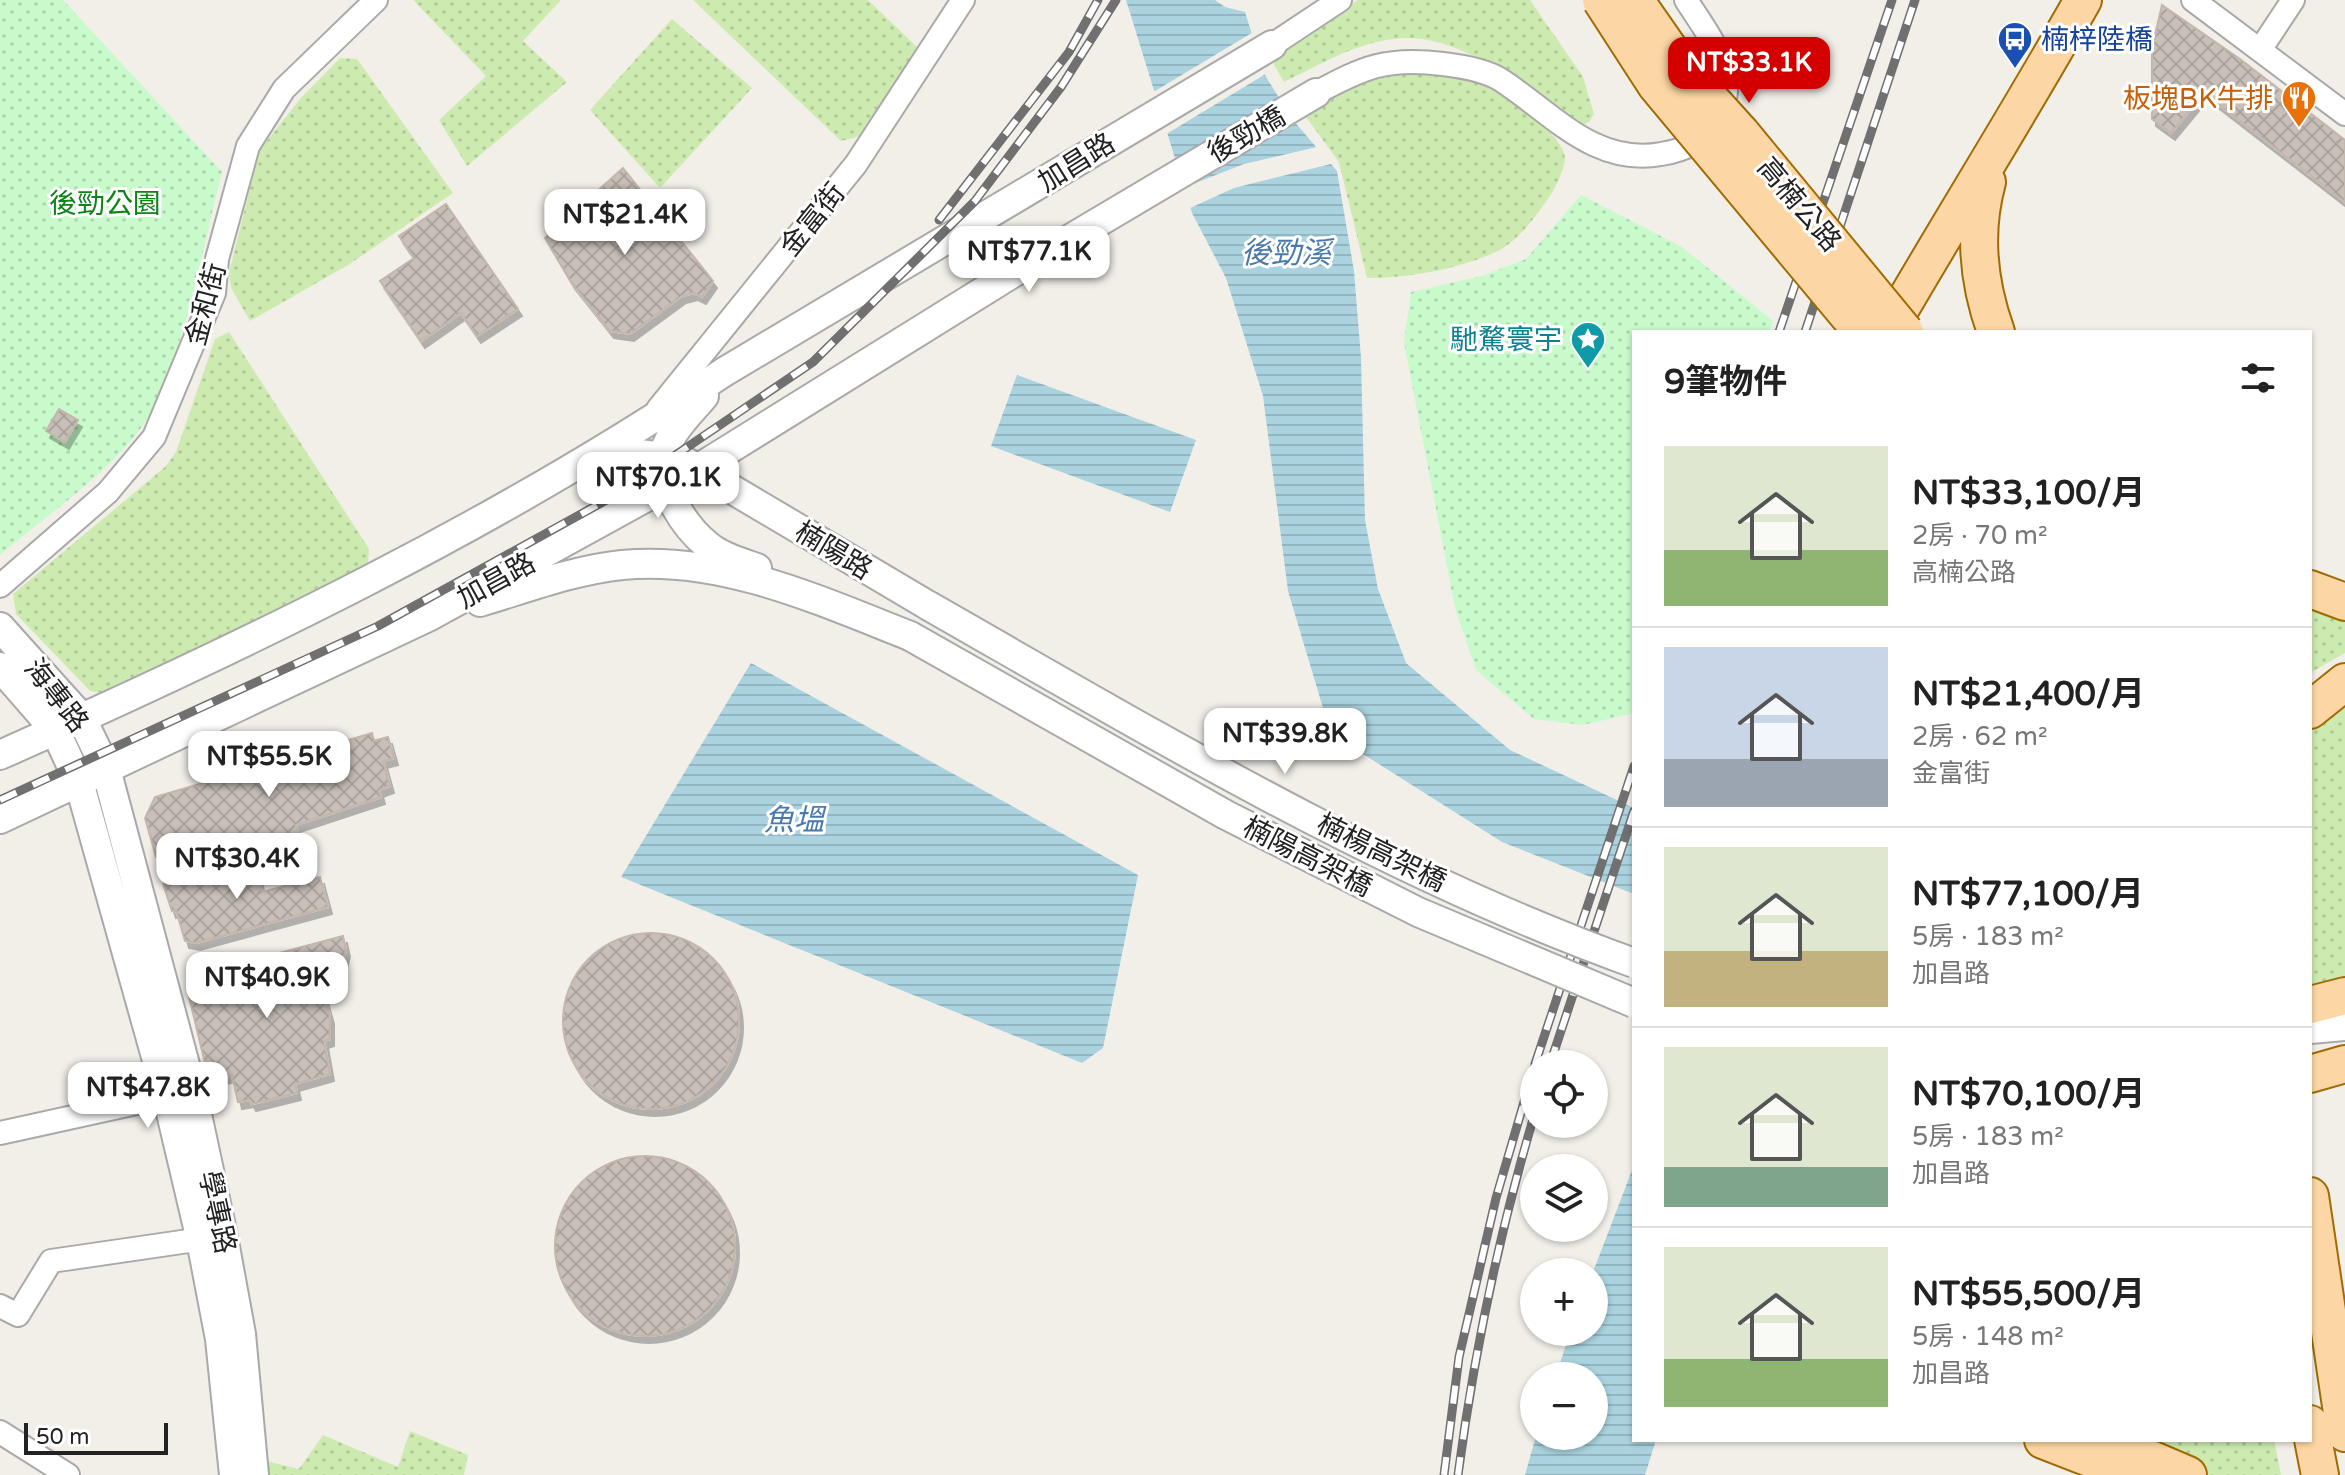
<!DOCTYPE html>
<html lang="zh-TW">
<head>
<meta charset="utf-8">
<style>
  body { margin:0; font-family:"Varela Round","Noto Sans TC",sans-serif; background:#f2f2f2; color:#222; height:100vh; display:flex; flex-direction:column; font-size:30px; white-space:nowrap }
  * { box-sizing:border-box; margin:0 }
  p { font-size:26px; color:#767676 }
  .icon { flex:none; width:44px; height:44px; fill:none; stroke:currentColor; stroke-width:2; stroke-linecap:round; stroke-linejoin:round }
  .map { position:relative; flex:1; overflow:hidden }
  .panel { position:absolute; left:1632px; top:330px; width:680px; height:1112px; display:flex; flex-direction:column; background:#fff; border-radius:0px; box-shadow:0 2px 6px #0004 }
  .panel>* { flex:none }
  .tools { position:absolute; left:1520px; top:1050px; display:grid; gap:16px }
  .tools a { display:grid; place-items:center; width:88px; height:88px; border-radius:50%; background:#fff; box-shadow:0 2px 6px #0004; font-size:40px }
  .scale { position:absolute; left:24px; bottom:20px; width:144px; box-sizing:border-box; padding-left:8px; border:4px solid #222; border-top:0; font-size:22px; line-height:28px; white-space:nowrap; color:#222; -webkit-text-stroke:6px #fff; paint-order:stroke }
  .price { position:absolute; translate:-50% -68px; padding:0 18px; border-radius:16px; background:#fff; color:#222; font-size:26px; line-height:52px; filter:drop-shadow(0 2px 4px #0008) }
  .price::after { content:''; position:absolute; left:50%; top:48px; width:24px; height:18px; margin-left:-12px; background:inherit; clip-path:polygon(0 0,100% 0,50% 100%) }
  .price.selected { background:#d40000; color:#fff }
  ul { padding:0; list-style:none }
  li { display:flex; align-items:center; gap:24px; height:200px; padding:0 32px }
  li+li { border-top:2px solid #e0e0e0 }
  li span { display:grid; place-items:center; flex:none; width:224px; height:160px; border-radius:0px; color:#555 }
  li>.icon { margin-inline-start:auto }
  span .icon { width:96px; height:96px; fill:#fffc; stroke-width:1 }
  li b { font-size:34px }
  h2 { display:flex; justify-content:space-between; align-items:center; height:96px; padding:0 32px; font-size:34px }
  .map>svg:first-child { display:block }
</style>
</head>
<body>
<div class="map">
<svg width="2345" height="1475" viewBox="0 0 2345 1475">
  <defs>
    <pattern id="grass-dots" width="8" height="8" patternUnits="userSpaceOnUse" patternTransform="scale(2)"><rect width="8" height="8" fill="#cdebb0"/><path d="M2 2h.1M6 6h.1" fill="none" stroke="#b0c997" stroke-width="1.8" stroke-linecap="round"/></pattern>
    <pattern id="park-dots" width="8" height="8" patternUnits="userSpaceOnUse" patternTransform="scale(2)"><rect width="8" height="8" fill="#c8facc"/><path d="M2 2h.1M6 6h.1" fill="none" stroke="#acd6af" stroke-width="1.8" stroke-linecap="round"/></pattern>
    <pattern id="water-rules" width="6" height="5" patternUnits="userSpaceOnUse" patternTransform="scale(2)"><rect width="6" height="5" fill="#aad3df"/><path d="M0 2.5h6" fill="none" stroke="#92b5bf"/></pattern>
    <pattern id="building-cross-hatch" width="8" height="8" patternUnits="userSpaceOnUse" patternTransform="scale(2)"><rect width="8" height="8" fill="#c7bfb8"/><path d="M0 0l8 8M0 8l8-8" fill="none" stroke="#aba49e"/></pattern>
    <filter id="shadow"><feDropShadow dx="4" dy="7" stdDeviation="0" flood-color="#0004"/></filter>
  </defs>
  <rect width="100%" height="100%" fill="#f2efe9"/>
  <path fill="url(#grass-dots)" d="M413,0H561L523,41L567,82L467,166L439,120L486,76Z
    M693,0H868L918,48L865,135L841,141Z
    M1358,0H1530L1583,77L1594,114L1589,122L1579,127C1529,92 1459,29 1393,39C1354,44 1319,65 1284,82L1269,56Z
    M672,19L752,88L660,188L590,110Z
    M340,58L357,59L453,193L348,265L250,321L231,288L229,273L259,151L300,99Z
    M1442,70C1457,74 1476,76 1490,83C1508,92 1566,138 1565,159C1563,174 1554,191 1545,203C1533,220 1517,241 1498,251C1459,269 1410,278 1367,278L1339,162L1306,117L1307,105L1370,72Z
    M229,332L369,549L368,563L105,694L90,691L16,614L13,594L165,467L176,452L215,339Z
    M2310,595L2345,608V653L2310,673Z
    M2345,696V982L2314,986L2310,983V730L2318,717Z
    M410,1431L468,1455L464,1475H261L259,1459L299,1469L323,1435L398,1467Z
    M2133,1440H2274L2281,1475H2208Z"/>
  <path fill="url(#park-dots)" d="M0,0H63L222,172C204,240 181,374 141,428C102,479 48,514 0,555Z
    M1581,195L1682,247L1773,321L1769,332H1634V713L1583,725L1534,719L1476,670L1455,608L1404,342L1411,292L1482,276L1526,259Z"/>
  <path fill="url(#water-rules)" d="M1126,0H1215L1225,7L1245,12L1265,75L1292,119L1337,171L1354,271L1361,358L1365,520L1378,589L1406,663L1510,750L1634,808V894L1502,842L1363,754L1323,708L1288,591L1263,396L1226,278L1192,213Z
    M1017,375L1196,440L1170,512L991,446Z
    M751,663L1138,875L1103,1048L1082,1063L621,877Z
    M1634,1165V1440H1656L1645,1475H1525L1536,1436H1594V1376H1556L1570,1332H1594L1593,1272Z"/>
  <path fill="#f2efe9" d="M1255,31L1269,72L1163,136L1150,94Z
    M1296,116L1300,121L1193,184L1244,164L1321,146L1335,163L1234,188L1188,209L1174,169Z"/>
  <path fill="url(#building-cross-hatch)" stroke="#c4b6ab" stroke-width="2" filter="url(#shadow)" d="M2162,5L2240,59L2345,140V202L2204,93L2171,133L2152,119V48Z
    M623,168L713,281L702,297L694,293L682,296L630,334L610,331L571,282L545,238Z
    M446,204L518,309L477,336L461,313L421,341L380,281L414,258L399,236Z
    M59,409L78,420L65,442L46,431Z
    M372,733L374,741L388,737L394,758L383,761L390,786L379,790L381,797L296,825L299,834L248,849L247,845L156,857L145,818L155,797Z
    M254,857L262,892L320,877L328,907L196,943L185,941L176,910L172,911L163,884Z
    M563 1021a88 88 0 1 1 176 0a88 88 0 1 1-176 0Z
    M343,936L346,950L341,969L318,975L330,1017V1039L324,1041L330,1074L295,1084L297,1093L252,1104L250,1100L238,1102L232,1075L209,1080L187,988L196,975Z
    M555 1246a90 90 0 1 1 180 0a90 90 0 1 1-180 0Z"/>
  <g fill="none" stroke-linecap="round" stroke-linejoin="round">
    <g stroke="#a9a9a9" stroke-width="26">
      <path id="minor" d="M2193,0L2345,114
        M1272,45L1340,0
        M2260,50L2293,0
        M1316,93C1364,67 1387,57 1443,64C1460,66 1487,71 1501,80C1552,113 1594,166 1661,154C1681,151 1701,143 1713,126C1745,80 1712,40 1686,0
        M979,223L1011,274
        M658,409L856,164L963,0
        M0,586L108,492L154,437L214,293L217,259L248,146L284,89L376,0
        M0,1133L182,1093
        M0,1306L18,1315L51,1261L216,1237
        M0,1432L68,1475"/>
    </g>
    <g stroke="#a9a9a9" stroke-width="32">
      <path id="tertiary" d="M704,396C690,413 666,435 663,458C658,486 685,527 706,544C719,556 740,562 757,568
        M599,463L639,454L681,459L929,606
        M480,602C527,588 574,570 622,565C721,555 821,601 910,636
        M0,627L81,717L106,769L192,1091L223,1236L241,1334L254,1475
        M0,667L55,730L79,782L167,1096L201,1240L220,1339L234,1475
        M0,755C249,644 497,525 724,372L1272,45
        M0,819L430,616L699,468L1011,274L1316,93
        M2310,1029L2345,1026"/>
    </g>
    <g stroke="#a06b00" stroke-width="40">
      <path id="primary" d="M1987,182C1973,233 1978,282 1996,332
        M1887,332C1951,221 2020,112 2083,0
        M2310,589L2345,602
        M2310,710L2345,682
        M2310,1005L2345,996
        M2310,1074L2345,1064
        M2310,1196L2345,1433
        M2310,1424L2320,1475
        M2043,1440L2133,1475
        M2106,1440L2188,1475"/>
    </g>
    <use href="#minor" stroke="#fff" stroke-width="22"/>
    <use href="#tertiary" stroke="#fff" stroke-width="28"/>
    <use href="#primary" stroke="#fcd6a4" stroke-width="36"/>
    <g stroke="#707070" stroke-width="9">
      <path id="rail" d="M939,220L1069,52L1098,0
        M1779,332L1892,0
        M1805,332L1915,0
        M0,800L378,626L621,492L813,362L975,201L1061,87L1116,0
        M1535,1064L1634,766
        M1550,1064L1634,811
        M1444,1475L1459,1357L1496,1198L1534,1068
        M1458,1475C1474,1353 1499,1234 1534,1116"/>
    </g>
    <use href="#rail" stroke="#fff" stroke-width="6" stroke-dasharray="18" stroke-linecap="butt"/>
    <g stroke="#a9a9a9" stroke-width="32" stroke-linecap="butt">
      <path id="tertiary-bridge" d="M929,606C1157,736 1386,874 1634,963
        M910,636L1226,815L1418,912L1634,1003"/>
    </g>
    <g stroke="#a06b00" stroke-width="40" stroke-linecap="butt">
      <path id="primary-bridge" d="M1601,0L1656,85L1862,332
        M1635,0L1683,69L1741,133L1905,332"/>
    </g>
    <use href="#tertiary-bridge" stroke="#fff" stroke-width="28"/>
    <use href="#primary-bridge" stroke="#fcd6a4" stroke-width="36"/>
  </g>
  <defs>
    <g id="bus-pin" transform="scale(1.8)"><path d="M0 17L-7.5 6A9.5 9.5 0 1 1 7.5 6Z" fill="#1a4fb4" stroke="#fff"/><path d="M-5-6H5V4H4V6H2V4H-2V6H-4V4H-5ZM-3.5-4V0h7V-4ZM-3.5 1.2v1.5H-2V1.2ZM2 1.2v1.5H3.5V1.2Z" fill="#fff"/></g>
    <g id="restaurant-pin" transform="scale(1.8)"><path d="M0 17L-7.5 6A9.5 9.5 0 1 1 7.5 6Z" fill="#e8710a" stroke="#fff"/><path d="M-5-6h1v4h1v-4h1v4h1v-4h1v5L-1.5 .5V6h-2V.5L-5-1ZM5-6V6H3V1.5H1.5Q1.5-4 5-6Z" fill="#fff"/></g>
    <g id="sight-pin" transform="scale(1.8)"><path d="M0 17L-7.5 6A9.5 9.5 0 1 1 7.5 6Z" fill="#0f9aa8" stroke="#fff"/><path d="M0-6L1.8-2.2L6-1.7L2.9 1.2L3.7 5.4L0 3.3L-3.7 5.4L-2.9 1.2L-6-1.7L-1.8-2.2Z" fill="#fff"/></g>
  </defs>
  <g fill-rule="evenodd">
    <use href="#bus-pin" x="2015" y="39"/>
    <use href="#restaurant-pin" x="2299" y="98"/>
    <use href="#sight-pin" x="1588" y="339"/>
  </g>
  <g text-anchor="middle" stroke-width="6" stroke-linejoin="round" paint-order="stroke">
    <g font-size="28" fill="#164399" stroke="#fff" text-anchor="start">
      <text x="2041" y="49">楠梓陸橋</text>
    </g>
    <g font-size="28" fill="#c56008" stroke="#fff" text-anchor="end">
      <text x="2273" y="108">板塊BK牛排</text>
    </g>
    <g font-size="28" fill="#222" stroke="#fff">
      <text transform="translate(1246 134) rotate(-30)" y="10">後勁橋</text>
      <text transform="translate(1076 162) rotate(-32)" y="10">加昌路</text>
      <text transform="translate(1800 204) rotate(50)" y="10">高楠公路</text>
      <text transform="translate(812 219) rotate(-51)" y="10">金富街</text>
      <text transform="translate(205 304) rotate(-75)" y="10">金和街</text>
      <text transform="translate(834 550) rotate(31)" y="10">楠陽路</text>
      <text transform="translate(496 580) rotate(-29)" y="10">加昌路</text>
      <text transform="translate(57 695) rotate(52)" y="10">海專路</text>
      <text transform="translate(1382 852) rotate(26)" y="10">楠楊高架橋</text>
      <text transform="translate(1308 856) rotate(27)" y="10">楠陽高架橋</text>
      <text transform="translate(218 1212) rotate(78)" y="10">學專路</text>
    </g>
    <g font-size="28" fill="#0c8416" stroke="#fff">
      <text x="105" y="213">後勁公園</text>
    </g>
    <g font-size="28" fill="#0d838f" stroke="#fff" text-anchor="end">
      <text x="1562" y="349">馳騖寰宇</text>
    </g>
    <g font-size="30" font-style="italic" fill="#4a7aab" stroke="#fff">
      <text x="1286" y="263">後勁溪</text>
      <text x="794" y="830">魚塭</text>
    </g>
  </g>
</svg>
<div class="tools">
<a><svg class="icon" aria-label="locate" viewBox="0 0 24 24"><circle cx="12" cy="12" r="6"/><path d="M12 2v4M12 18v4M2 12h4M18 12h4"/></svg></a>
<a><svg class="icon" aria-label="layers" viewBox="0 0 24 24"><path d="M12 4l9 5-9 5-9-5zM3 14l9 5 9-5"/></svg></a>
<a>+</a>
<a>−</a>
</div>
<div class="scale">50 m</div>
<b class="price selected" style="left:1749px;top:105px">NT$33.1K</b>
<b class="price" style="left:625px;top:257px">NT$21.4K</b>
<b class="price" style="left:1029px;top:294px">NT$77.1K</b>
<b class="price" style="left:658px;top:520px">NT$70.1K</b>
<b class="price" style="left:1285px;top:776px">NT$39.8K</b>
<b class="price" style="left:269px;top:799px">NT$55.5K</b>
<b class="price" style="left:237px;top:901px">NT$30.4K</b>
<b class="price" style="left:267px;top:1020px">NT$40.9K</b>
<b class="price" style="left:148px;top:1130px">NT$47.8K</b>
<section class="panel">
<h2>9筆物件<svg class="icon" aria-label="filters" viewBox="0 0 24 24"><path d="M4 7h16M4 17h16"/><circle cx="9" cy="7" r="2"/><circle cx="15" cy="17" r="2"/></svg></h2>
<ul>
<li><span style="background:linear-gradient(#dfe7d0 65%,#8fb573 0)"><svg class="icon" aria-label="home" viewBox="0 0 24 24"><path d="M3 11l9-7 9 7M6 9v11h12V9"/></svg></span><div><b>NT$33,100/月</b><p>2房 · 70 m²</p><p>高楠公路</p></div></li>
<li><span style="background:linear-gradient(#c9d6e8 70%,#9aa5b1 0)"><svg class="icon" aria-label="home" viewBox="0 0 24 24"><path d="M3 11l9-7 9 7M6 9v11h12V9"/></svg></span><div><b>NT$21,400/月</b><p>2房 · 62 m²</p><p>金富街</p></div></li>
<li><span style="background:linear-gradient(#dfe7d0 65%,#c2b280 0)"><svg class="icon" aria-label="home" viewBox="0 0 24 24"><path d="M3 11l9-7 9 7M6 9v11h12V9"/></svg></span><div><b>NT$77,100/月</b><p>5房 · 183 m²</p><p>加昌路</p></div></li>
<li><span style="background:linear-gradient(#dfe7d0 75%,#7fa58c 0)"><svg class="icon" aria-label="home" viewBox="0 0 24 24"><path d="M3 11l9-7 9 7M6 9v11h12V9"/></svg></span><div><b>NT$70,100/月</b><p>5房 · 183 m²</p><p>加昌路</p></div></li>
<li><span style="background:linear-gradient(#dfe7d0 70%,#8fb573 0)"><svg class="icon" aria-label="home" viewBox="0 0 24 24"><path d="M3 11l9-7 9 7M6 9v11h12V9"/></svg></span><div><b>NT$55,500/月</b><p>5房 · 148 m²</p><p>加昌路</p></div></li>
</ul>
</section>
</div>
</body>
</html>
